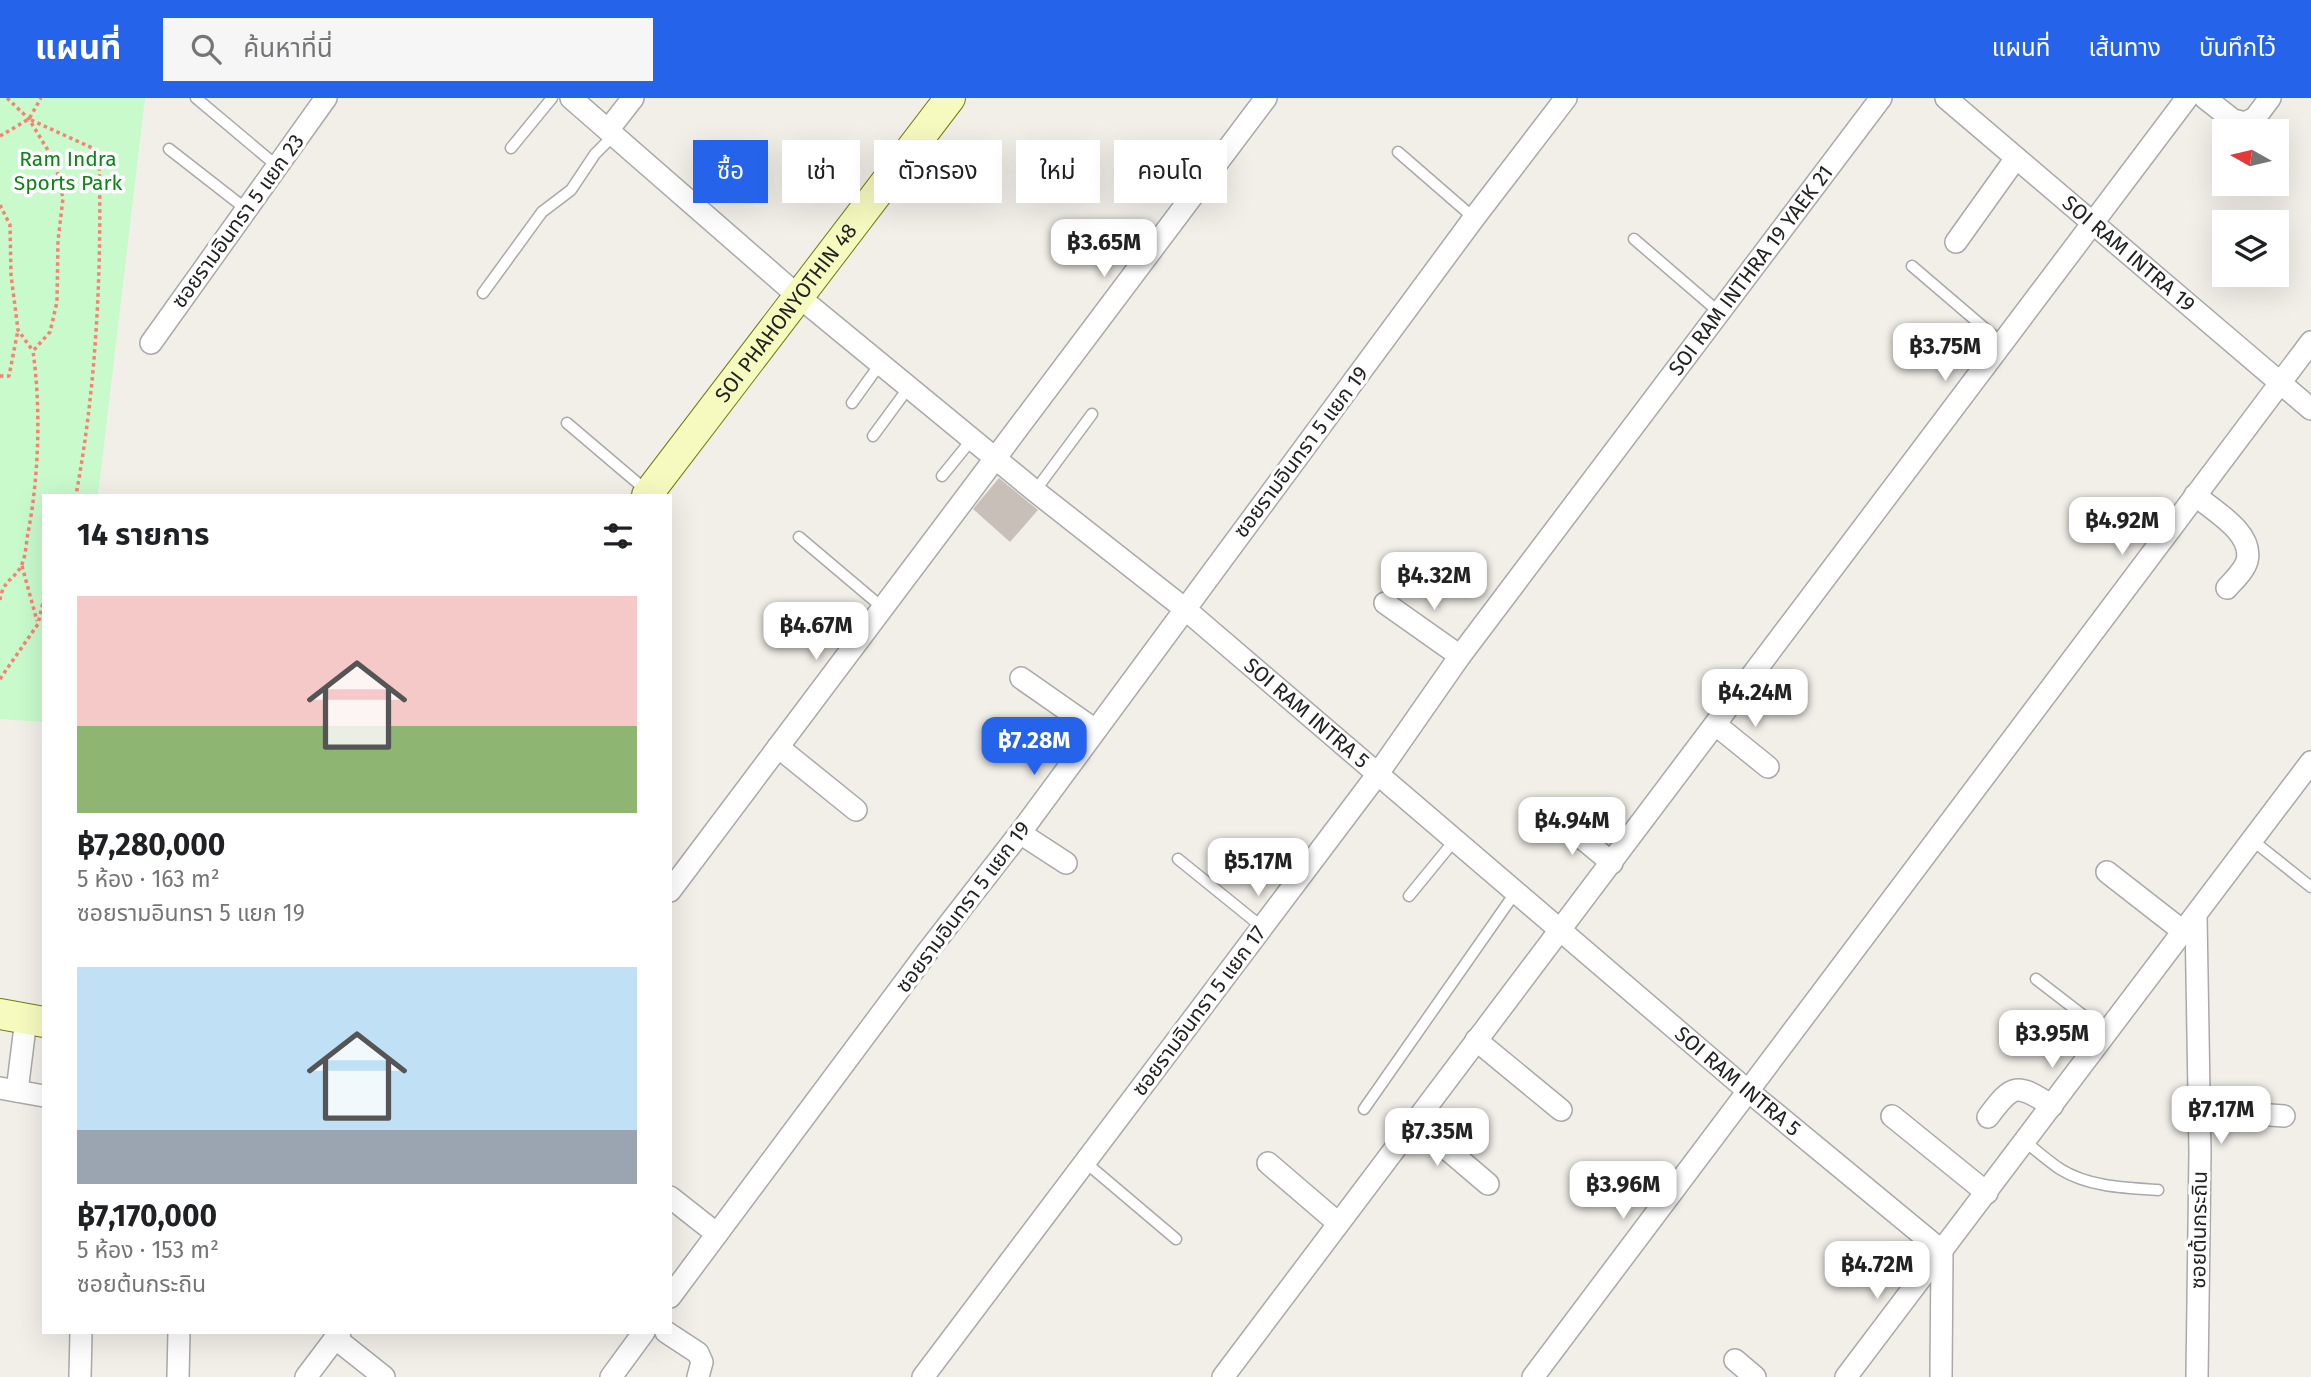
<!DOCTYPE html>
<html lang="th">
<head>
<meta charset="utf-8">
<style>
  body { margin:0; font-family:"Fira Sans","Noto Sans Thai",sans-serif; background:#f6f6f6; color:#202124; height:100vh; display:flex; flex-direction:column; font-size:26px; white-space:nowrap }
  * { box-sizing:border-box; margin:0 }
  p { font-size:23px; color:#757577 }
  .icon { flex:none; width:38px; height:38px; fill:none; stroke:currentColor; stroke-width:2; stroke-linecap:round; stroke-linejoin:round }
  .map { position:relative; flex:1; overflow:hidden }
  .details { position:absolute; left:42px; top:396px; width:630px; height:840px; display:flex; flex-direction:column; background:#fff; border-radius:0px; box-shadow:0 7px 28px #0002 }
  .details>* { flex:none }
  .hud { position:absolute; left:693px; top:42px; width:665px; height:63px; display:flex; gap:14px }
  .needle { width:46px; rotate:278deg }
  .buttons { position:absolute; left:2212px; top:21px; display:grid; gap:14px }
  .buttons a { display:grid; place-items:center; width:77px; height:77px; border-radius:0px; background:#fff; box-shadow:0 7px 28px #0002; font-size:35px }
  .price { position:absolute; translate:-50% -60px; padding:0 16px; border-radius:14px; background:#fff; color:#222; font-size:23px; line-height:46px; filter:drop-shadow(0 2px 4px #0008) }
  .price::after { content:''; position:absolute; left:50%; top:42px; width:21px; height:16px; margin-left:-10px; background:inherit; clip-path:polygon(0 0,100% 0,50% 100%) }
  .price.selected { background:#2563eb; color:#fff }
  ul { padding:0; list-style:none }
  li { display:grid; align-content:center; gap:14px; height:371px; padding:0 35px }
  li span { display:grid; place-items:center; height:217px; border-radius:0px; color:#555 }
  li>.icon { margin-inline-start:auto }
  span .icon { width:126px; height:126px; fill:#fffc; stroke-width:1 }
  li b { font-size:30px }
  h2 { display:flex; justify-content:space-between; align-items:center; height:84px; padding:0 35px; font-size:30px }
  .chip { padding:0 24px; border-radius:0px; background:#fff; box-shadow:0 7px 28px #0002; font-size:24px; line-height:63px }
  .chip.selected { background:#2563eb; color:#fff }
  header { display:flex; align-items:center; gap:42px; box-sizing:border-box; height:98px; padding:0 35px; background:#2563eb; color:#fff }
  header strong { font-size:33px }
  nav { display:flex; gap:38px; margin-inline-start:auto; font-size:24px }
  .search { width:490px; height:63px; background:#f6f6f6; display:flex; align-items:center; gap:18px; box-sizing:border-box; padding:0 24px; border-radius:0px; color:#757577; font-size:26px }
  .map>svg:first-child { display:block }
</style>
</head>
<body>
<header>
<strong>แผนที่</strong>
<div class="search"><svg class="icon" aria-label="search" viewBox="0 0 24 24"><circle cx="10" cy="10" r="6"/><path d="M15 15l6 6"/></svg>ค้นหาที่นี่</div>
<nav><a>แผนที่</a><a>เส้นทาง</a><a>บันทึกไว้</a></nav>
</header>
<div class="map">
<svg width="2311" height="1279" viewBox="0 0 2311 1279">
  <rect width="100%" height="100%" fill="#f2efe9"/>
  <path fill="#c8facc" d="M0,0H145L98,397H44V624L0,621Z"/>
  <path fill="#c7bfb8" d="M999,380L1038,412L1010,444L973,411Z"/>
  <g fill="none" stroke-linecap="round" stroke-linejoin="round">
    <g stroke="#a9a9a9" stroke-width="13">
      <path id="lane" d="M196,0L277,68
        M511,50L552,0
        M169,51L246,111
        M1398,54L1474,120
        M1634,141L1720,215
        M1912,168L2002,245
        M483,195L542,114L571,92L595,56L614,37
        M852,305L880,266
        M567,325L647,393
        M873,338L909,289
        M942,378L973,340
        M1035,393L1092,316
        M799,439L883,510
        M2252,742L2311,789
        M1178,761L1262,829
        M1409,798L1454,743
        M2036,881L2106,935
        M1364,1011L1515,795
        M2024,1043C2036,1052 2048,1063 2060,1071C2089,1089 2125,1090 2158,1092
        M1085,1064L1176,1141"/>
    </g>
    <g stroke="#a9a9a9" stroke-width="24">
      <g id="street">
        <path id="s1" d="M571,0L798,198L1035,393L1185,511L1747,992L1942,1153L1941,1279"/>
        <path id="s2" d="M1946,0L2311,311"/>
        <path d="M2205,0L2233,22L2245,25L2255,20L2270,0"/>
        <path d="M608,32L633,0"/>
        <path d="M1956,144L2016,60"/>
        <path d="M151,245L326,0"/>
        <path d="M2195,397C2214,413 2254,435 2247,463C2244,473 2234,482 2227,490"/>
        <path d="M1385,505L1460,558"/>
        <path d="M1021,580L1094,631"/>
        <path d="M1716,627L1768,669"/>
        <path d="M778,649L856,712"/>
        <path d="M1559,721L1612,765"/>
        <path d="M1020,735L1066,765"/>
        <path d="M2107,774L2184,834"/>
        <path d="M670,793L1266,0"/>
        <path d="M2196,818L2200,1055L2197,1279"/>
        <path d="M1476,942L1561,1012"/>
        <path d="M0,990L44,998"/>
        <path d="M17,993L26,921"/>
        <path d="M2199,1012L2284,1018"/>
        <path d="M1892,1018L1987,1095"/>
        <path d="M1988,1019C2013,985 2017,985 2052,1008"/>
        <path d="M1414,1023L1488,1086"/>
        <path d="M1268,1065L1338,1125"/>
        <path d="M670,1099L717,1136"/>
        <path d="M670,1199L928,853L1020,735L1474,120L1566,0"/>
        <path d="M666,1234L698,1255L702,1264L698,1279"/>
        <path d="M335,1240L384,1279"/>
        <path d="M1735,1262L1755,1279"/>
        <path d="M80,1279L81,1234"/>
        <path d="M178,1279L179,1234"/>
        <path d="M306,1279L340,1234"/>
        <path d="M611,1279L644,1234"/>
        <path id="s3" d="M923,1279L1377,677L1460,558L1881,0"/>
        <path d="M1223,1279L2187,0"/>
        <path d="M1533,1279L2311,244"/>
        <path d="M1846,1279L2311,664"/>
      </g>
    </g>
    <g stroke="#707d05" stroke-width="32">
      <g id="secondary">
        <path id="s4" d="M647,397L950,0"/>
        <path d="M0,916L44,924"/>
      </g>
    </g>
    <path stroke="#fa8072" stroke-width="3.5" stroke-dasharray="3.5 3.5" stroke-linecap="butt" d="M31,22L99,53C102,168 97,285 76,397
      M0,38L29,21L41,0
      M0,107L10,127L11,177L18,232L33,253
      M0,278H9L18,232
      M22,468L37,523
      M0,502C3,481 16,481 22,466C26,457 26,445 28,435C39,378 41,310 33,253L50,234L57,204L58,143L63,100L55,64L29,21L7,0
      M0,581L38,526L44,500"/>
    <use href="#lane" stroke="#fff" stroke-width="10"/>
    <use href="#street" stroke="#fff" stroke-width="21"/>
    <use href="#secondary" stroke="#f7fabf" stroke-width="30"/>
  </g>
  <g text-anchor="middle" stroke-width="7" stroke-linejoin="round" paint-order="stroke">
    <g font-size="21" fill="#0c8416" stroke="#fff">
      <text x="68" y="68">Ram Indra<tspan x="68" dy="24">Sports Park</tspan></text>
    </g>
    <g font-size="21" fill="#222" stroke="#fff">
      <text transform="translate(238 123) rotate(-54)" y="7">ซอยรามอินทรา 5 แยก 23</text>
      <text dy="7" stroke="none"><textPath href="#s2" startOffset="240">SOI RAM INTRA 19</textPath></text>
      <text dy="7" stroke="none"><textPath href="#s3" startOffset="1382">SOI RAM INTHRA 19 YAEK 21</textPath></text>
      <text dy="7" stroke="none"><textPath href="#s4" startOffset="229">SOI PHAHONYOTHIN 48</textPath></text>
      <text transform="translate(1301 354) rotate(-53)" y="7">ซอยรามอินทรา 5 แยก 19</text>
      <text dy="7" stroke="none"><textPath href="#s1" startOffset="959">SOI RAM INTRA 5</textPath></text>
      <text transform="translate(963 809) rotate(-53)" y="7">ซอยรามอินทรา 5 แยก 19</text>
      <text transform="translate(1199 913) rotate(-53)" y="7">ซอยรามอินทรา 5 แยก 17</text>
      <text dy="7" stroke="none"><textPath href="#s1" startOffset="1526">SOI RAM INTRA 5</textPath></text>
      <text transform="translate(2199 1132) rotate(-89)" y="7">ซอยต้นกระถิน</text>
    </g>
  </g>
</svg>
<div class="buttons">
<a><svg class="needle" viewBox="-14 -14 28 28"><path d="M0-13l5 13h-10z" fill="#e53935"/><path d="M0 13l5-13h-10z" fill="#757577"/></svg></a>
<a><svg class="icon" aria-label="layers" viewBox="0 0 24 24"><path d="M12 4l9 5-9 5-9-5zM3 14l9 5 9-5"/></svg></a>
</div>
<b class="price" style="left:1104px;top:181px">฿3.65M</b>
<b class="price" style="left:1945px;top:285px">฿3.75M</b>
<b class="price" style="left:2122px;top:459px">฿4.92M</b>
<b class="price" style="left:1434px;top:514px">฿4.32M</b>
<b class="price" style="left:816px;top:564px">฿4.67M</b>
<b class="price" style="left:1755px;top:631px">฿4.24M</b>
<b class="price selected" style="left:1034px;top:679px">฿7.28M</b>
<b class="price" style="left:1572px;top:759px">฿4.94M</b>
<b class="price" style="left:1258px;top:800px">฿5.17M</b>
<b class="price" style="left:2052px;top:972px">฿3.95M</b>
<b class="price" style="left:2221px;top:1048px">฿7.17M</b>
<b class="price" style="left:1437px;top:1070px">฿7.35M</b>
<b class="price" style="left:1623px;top:1123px">฿3.96M</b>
<b class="price" style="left:1877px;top:1203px">฿4.72M</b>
<div class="hud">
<a class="chip selected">ซื้อ</a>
<a class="chip">เช่า</a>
<a class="chip">ตัวกรอง</a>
<a class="chip">ใหม่</a>
<a class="chip">คอนโด</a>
</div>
<section class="details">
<h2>14 รายการ<svg class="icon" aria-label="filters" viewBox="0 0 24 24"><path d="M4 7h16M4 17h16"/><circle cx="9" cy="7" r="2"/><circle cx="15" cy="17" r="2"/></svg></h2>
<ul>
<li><span style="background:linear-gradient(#f6c9c9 60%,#8fb573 0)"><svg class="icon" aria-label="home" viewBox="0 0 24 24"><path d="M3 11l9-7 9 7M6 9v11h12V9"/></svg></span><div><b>฿7,280,000</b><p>5 ห้อง · 163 m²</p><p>ซอยรามอินทรา 5 แยก 19</p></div></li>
<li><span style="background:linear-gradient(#bfe0f5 75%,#9aa5b1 0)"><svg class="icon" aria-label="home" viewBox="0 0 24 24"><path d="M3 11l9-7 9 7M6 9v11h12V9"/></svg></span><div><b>฿7,170,000</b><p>5 ห้อง · 153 m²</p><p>ซอยต้นกระถิน</p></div></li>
</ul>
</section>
</div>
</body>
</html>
